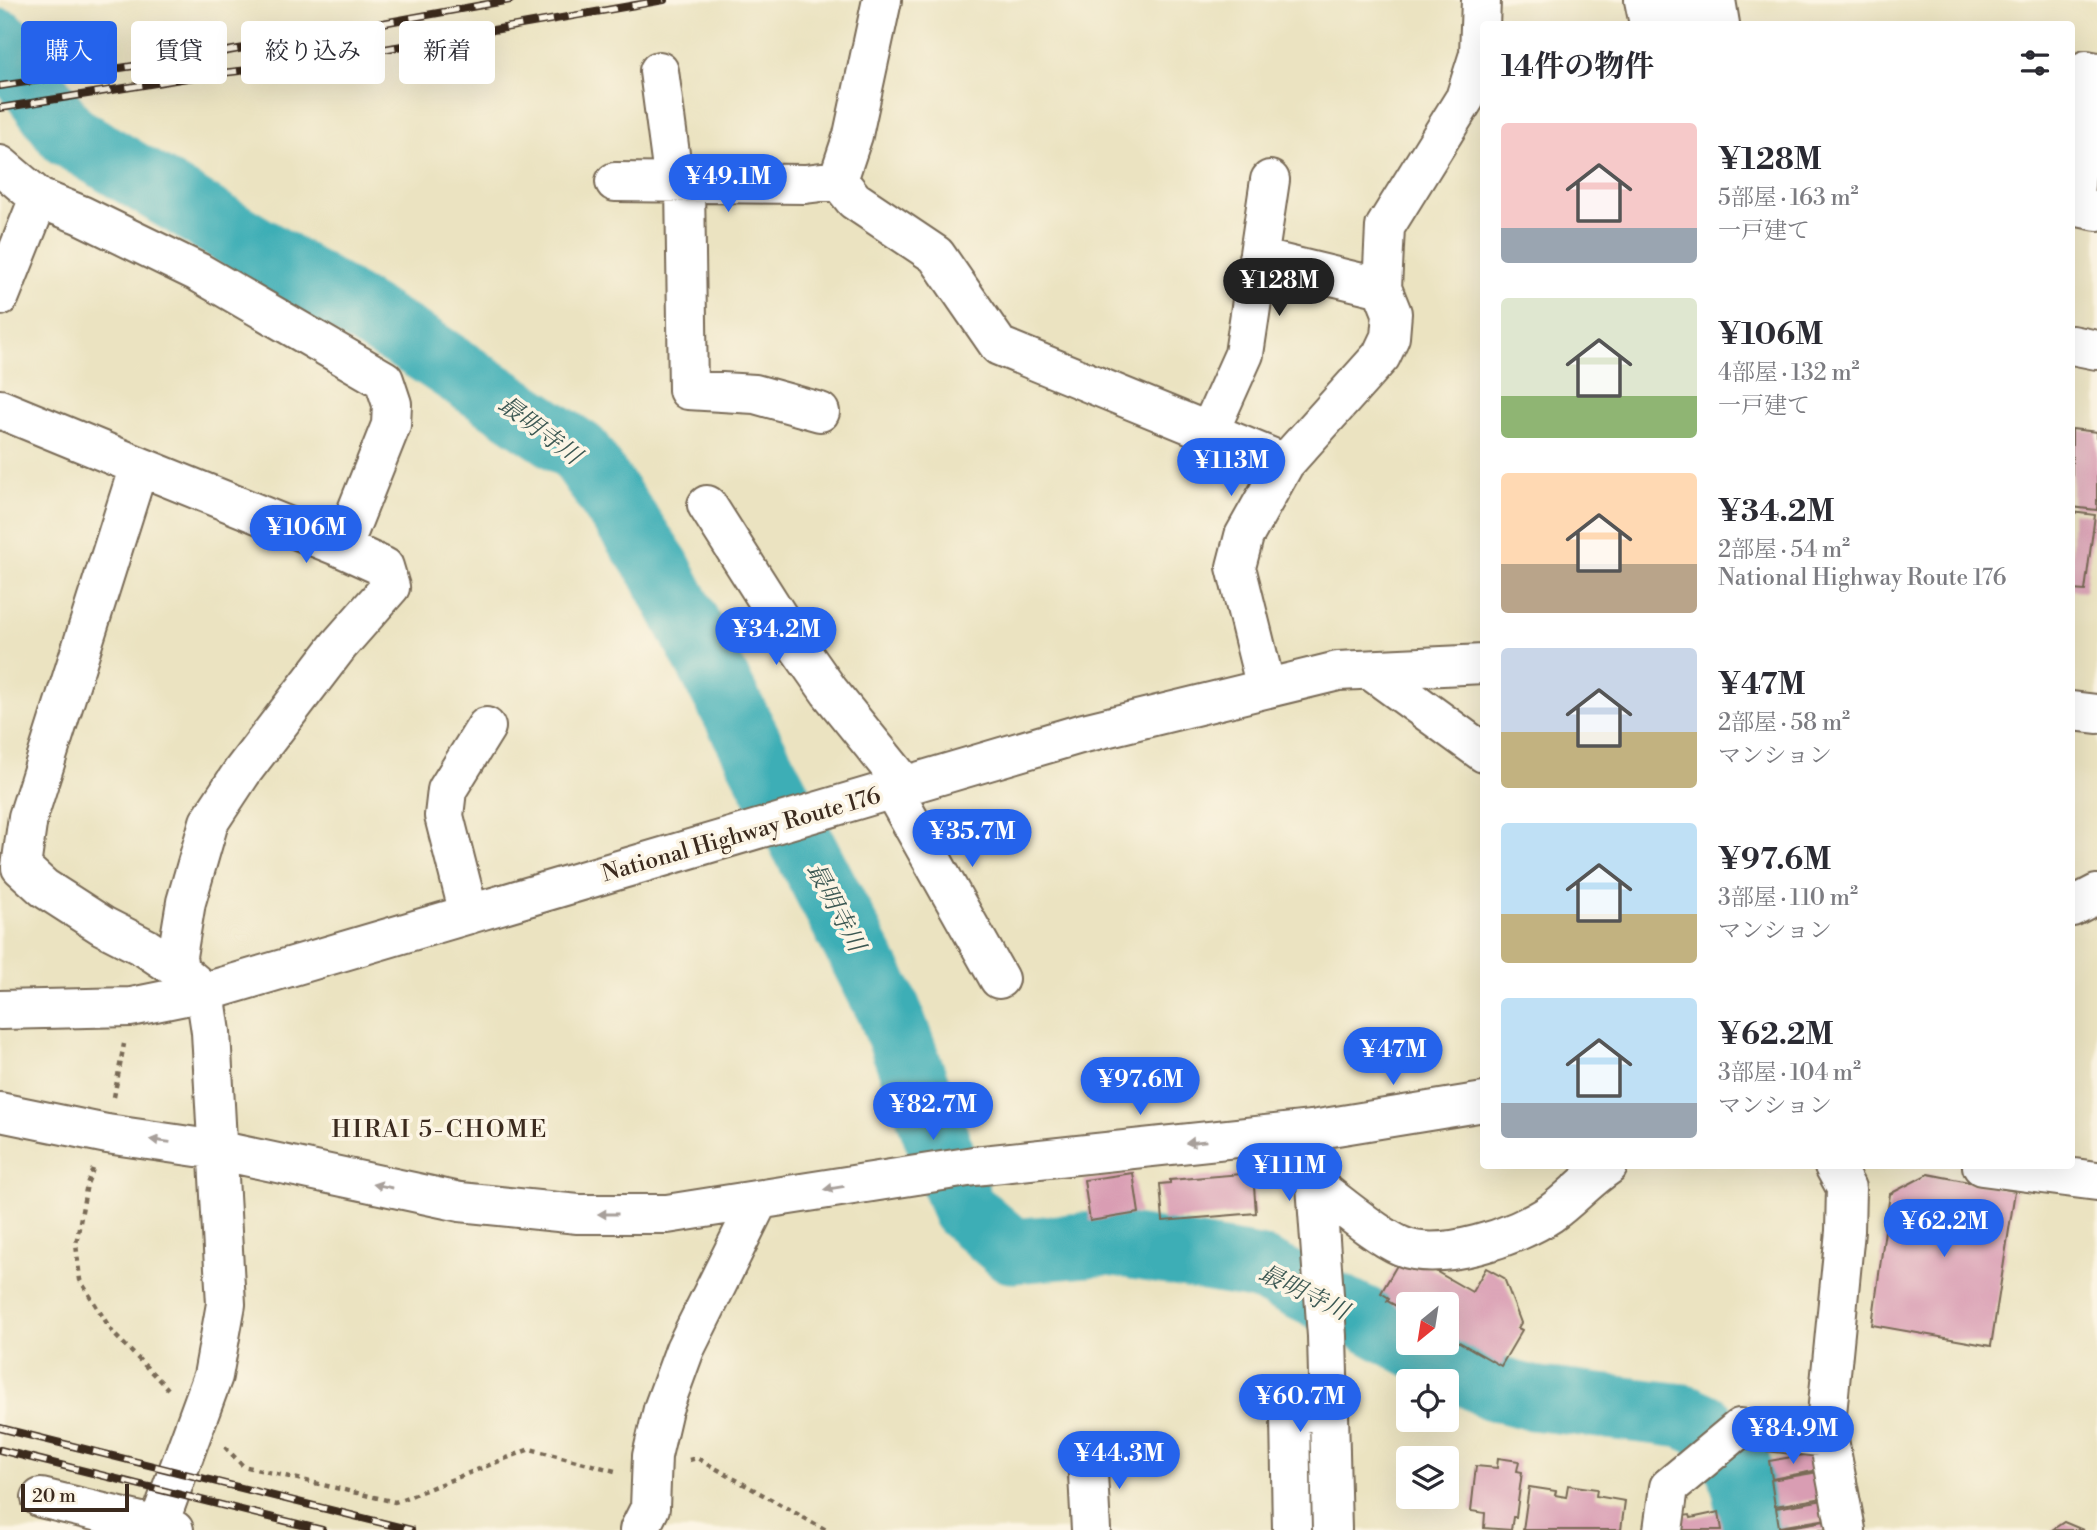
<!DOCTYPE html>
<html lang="ja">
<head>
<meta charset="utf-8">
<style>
  body { margin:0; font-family:"Libre Bodoni","Noto Serif JP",serif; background:#f2f2f3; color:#2b2b33; height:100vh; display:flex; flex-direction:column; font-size:26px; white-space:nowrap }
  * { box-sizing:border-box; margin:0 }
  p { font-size:23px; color:#7c7c81 }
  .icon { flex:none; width:38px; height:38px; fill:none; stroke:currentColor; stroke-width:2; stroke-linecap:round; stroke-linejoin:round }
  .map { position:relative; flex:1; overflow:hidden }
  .details { position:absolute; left:1480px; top:21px; width:595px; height:1148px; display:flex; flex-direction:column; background:#fff; border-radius:7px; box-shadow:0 7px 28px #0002 }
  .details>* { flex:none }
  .guide { position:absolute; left:21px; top:21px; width:665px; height:63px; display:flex; gap:14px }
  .needle { width:46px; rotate:210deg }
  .fabs { position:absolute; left:1396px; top:1292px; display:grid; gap:14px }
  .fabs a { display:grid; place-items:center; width:63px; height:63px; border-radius:7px; background:#fff; box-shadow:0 7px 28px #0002; font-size:35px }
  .scale { position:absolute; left:21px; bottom:18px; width:108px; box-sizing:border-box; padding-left:7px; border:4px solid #3b2a1e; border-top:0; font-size:19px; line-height:24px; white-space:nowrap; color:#3b2a1e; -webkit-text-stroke:5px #fcf5e5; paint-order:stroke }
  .price { position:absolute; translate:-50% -60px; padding:0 16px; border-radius:24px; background:#2563eb; color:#fff; font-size:23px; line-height:46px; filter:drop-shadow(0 2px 4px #0008) }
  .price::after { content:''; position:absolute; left:50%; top:42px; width:21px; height:16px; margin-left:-10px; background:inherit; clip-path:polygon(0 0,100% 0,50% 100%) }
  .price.selected { background:#222; color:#fff }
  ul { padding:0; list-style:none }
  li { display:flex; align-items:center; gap:21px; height:175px; padding:0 21px }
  li span { display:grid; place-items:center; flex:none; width:196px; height:140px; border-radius:7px; color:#555 }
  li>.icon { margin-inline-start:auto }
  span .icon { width:84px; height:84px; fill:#fffc; stroke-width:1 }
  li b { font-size:30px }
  h2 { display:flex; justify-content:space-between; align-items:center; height:84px; padding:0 21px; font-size:30px }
  .tag { padding:0 24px; border-radius:7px; background:#fff; box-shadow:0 7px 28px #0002; font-size:24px; line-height:63px }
  .tag.selected { background:#2563eb; color:#fff }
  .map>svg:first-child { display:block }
</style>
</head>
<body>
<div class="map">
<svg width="2097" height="1530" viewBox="0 0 2097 1530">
  <rect width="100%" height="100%" fill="#fcf5e5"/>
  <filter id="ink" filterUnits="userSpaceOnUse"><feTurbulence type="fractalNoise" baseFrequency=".0143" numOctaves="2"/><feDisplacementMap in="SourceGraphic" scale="14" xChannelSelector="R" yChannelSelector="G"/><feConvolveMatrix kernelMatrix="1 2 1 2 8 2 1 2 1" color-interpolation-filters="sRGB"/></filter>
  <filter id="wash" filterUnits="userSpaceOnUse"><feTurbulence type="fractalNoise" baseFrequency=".00686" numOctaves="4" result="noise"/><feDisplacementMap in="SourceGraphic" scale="28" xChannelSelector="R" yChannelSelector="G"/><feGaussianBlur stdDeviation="1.57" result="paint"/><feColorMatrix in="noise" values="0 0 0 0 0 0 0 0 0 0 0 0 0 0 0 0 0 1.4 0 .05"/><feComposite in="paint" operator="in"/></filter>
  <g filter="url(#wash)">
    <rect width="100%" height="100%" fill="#ebe3c1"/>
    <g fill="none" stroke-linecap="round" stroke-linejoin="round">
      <path stroke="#3daeb6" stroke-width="65" d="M0,41L68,135L422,348L579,452L659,568L889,1010L963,1209L1012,1251L1109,1243L1259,1268L1365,1319L1493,1388L1532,1398L1684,1416L1704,1425L1739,1466L1754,1530"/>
    </g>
    <g id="blocks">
      <path fill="#d99db3" d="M2072,429L2097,432V510L2072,507Z
        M2072,512L2095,515L2085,591L2072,590Z
        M1133,1173L1139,1213L1090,1221L1084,1180Z
        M1253,1173L1256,1213L1163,1221L1160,1184L1170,1183V1180Z
        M1928,1174L2015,1191L1991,1346L1872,1325L1890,1194Z
        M1404,1253L1472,1292L1486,1268L1504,1278L1521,1323L1518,1328L1522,1330L1501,1366L1447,1335V1304H1409V1313L1387,1301L1389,1298L1381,1293Z
        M1815,1453L1818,1470L1772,1479L1769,1461Z
        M1498,1458L1519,1461L1517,1471L1522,1472L1516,1517H1513L1511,1530L1484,1528L1485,1513L1471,1511L1476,1466L1497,1468Z
        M1819,1472L1823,1498L1775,1506L1771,1480Z
        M1568,1485L1597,1489L1596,1496L1625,1501L1621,1530H1523L1529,1487L1556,1491L1555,1495L1566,1497Z
        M1824,1500L1827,1519L1779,1527L1776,1508Z
        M1719,1512L1722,1530H1679L1676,1517L1690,1515L1691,1518Z
        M1825,1521L1826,1530H1777V1529Z
        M2064,1522L2083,1530H2052Z"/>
    </g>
  </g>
  <g filter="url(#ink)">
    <use href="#blocks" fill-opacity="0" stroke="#796b57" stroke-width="2"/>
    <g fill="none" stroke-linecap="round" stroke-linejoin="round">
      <g stroke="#796b57" stroke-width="42">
        <path id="minor" d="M882,0L853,135L838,180L854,200L936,255L999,346L1285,463
          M1644,0L1649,24
          M1679,0L1684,24
          M1716,0L1720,24
          M659,71L674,184
          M2097,72L2086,70L2073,206L2097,211
          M0,165L39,198L81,215L198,272L384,380L392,404L391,425L342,548L139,466L28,817L21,867L44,888L103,926L146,948L179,970L205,992L211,1032L226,1304L213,1376L158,1526
          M615,182L805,184L838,180
          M685,184L688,390L755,394L820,412
          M1258,258L1382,288
          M0,296L39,198
          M2072,345L2097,350
          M0,409L139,466
          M1209,432L1244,354L1270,180
          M707,505L791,637L829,691L905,785
          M1370,670L1484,753
          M1266,688L1236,567L1244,536L1285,463L1381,356L1390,337L1392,313L1382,288L1385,227L1465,98L1479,54L1481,0
          M892,789L999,979
          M2072,907L2097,894
          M469,914L444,816L447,790L486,727
          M179,970L177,956L186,902L209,822L242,772L339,645L390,587L384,567L342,548
          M0,1112L107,1134L217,1150L460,1202L578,1214H667L974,1166L1312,1130L1484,1102
          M1312,1130L1327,1336L1332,1530
          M1834,1166L1846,1188L1845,1231L1826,1424L1846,1530
          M1982,1166L2097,1181
          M1317,1187C1340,1204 1377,1236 1401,1246C1440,1263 1517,1236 1550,1214C1570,1200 1587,1180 1608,1166
          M1087,1455L1091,1530
          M41,1498L174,1530
          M639,1530L650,1508L652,1456L663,1409L685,1349L759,1200
          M1292,1530L1290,1417L1329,1405
          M1663,1530L1669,1487L1740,1428L1829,1438"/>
      </g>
      <g stroke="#796b57" stroke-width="42">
        <path id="highway" d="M2072,711L2097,714
          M0,1010L131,1007L205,992L1080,734L1338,671L1484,664"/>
      </g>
      <path stroke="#796b57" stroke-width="4.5" stroke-dasharray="5 5" stroke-linecap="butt" d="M114,1097L124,1044
        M93,1169L87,1184L76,1244L80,1280L113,1333L168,1389
        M225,1447L243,1466L395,1502L530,1449L615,1471
        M689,1460L697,1458L826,1530"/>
      <use href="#minor" stroke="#fff" stroke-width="38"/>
      <use href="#highway" stroke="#fff" stroke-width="38"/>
      <g stroke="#3b2a1e" stroke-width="8">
        <path id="rail" d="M0,86L200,56L510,0
          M0,108L212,74L294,65L664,0
          M0,1428L411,1530
          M0,1450L322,1530"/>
      </g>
      <use href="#rail" stroke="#fcf5e5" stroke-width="5" stroke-dasharray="16" stroke-linecap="butt"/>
    </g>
    <defs><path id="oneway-solid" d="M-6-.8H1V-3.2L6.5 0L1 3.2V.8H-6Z" transform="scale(1.75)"/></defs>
    <g fill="#a79f9a">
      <use href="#oneway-solid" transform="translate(160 1141) rotate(-172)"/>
      <use href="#oneway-solid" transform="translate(1196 1142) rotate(174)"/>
      <use href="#oneway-solid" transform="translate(383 1186) rotate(-168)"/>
      <use href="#oneway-solid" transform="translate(834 1188) rotate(171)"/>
      <use href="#oneway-solid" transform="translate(608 1214) rotate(180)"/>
    </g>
  </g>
  <g text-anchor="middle" stroke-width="7" stroke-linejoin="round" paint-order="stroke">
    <g font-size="23" fill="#3b2a1e" stroke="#fcf5e5">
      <text transform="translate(741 834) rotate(-16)" y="8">National Highway Route 176</text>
    </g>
    <g font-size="24" font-style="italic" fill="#3c5853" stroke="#fcf5e5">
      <text transform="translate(540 430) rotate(37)" y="8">最明寺川</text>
      <text transform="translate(836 907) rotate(62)" y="8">最明寺川</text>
      <text transform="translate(1304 1292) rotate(26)" y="8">最明寺川</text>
    </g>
    <g font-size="24" letter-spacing="2" fill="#3b2a1e" stroke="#fcf5e5">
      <text x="440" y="1137">HIRAI 5-CHOME</text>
    </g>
  </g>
</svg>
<div class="fabs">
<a><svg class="needle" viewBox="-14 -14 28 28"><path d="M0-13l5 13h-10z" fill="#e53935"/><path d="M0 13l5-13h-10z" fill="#7c7c81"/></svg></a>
<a><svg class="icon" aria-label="locate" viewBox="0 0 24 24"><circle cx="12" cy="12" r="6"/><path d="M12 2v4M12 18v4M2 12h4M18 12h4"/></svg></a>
<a><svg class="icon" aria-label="layers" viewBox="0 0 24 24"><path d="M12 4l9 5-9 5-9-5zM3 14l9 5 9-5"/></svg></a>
</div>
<div class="scale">20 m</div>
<b class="price" style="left:728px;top:214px">¥49.1M</b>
<b class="price selected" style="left:1279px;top:318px">¥128M</b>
<b class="price" style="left:1231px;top:498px">¥113M</b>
<b class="price" style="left:306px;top:565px">¥106M</b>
<b class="price" style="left:776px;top:667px">¥34.2M</b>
<b class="price" style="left:972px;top:869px">¥35.7M</b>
<b class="price" style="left:1393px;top:1087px">¥47M</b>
<b class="price" style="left:1140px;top:1117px">¥97.6M</b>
<b class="price" style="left:933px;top:1142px">¥82.7M</b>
<b class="price" style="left:1289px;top:1203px">¥111M</b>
<b class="price" style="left:1944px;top:1259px">¥62.2M</b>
<b class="price" style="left:1300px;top:1434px">¥60.7M</b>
<b class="price" style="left:1793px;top:1466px">¥84.9M</b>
<b class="price" style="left:1119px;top:1491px">¥44.3M</b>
<div class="guide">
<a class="tag selected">購入</a>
<a class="tag">賃貸</a>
<a class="tag">絞り込み</a>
<a class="tag">新着</a>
</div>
<section class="details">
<h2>14件の物件<svg class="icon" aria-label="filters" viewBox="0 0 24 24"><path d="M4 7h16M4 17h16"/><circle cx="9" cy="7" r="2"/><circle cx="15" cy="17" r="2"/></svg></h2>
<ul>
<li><span style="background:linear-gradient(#f6c9c9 75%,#9aa5b1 0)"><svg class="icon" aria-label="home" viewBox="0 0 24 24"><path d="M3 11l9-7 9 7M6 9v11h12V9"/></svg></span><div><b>¥128M</b><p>5部屋 · 163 m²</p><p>一戸建て</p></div></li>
<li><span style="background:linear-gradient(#dfe7d0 70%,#8fb573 0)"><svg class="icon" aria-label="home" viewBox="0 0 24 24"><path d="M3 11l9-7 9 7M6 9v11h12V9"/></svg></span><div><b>¥106M</b><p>4部屋 · 132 m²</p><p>一戸建て</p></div></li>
<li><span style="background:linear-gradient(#ffd9b3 65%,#b9a48a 0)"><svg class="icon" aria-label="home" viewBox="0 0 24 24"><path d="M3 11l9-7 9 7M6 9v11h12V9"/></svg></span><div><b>¥34.2M</b><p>2部屋 · 54 m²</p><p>National Highway Route 176</p></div></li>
<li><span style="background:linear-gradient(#c9d6e8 60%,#c2b280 0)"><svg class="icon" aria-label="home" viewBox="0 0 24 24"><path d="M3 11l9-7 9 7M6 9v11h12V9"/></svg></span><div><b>¥47M</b><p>2部屋 · 58 m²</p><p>マンション</p></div></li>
<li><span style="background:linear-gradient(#bfe0f5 65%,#c2b280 0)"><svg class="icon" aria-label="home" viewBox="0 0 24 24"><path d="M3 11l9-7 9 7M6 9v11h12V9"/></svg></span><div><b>¥97.6M</b><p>3部屋 · 110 m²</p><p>マンション</p></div></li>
<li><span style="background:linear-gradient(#bfe0f5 75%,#9aa5b1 0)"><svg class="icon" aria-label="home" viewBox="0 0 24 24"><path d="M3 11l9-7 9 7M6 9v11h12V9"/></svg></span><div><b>¥62.2M</b><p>3部屋 · 104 m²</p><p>マンション</p></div></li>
</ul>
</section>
</div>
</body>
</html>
